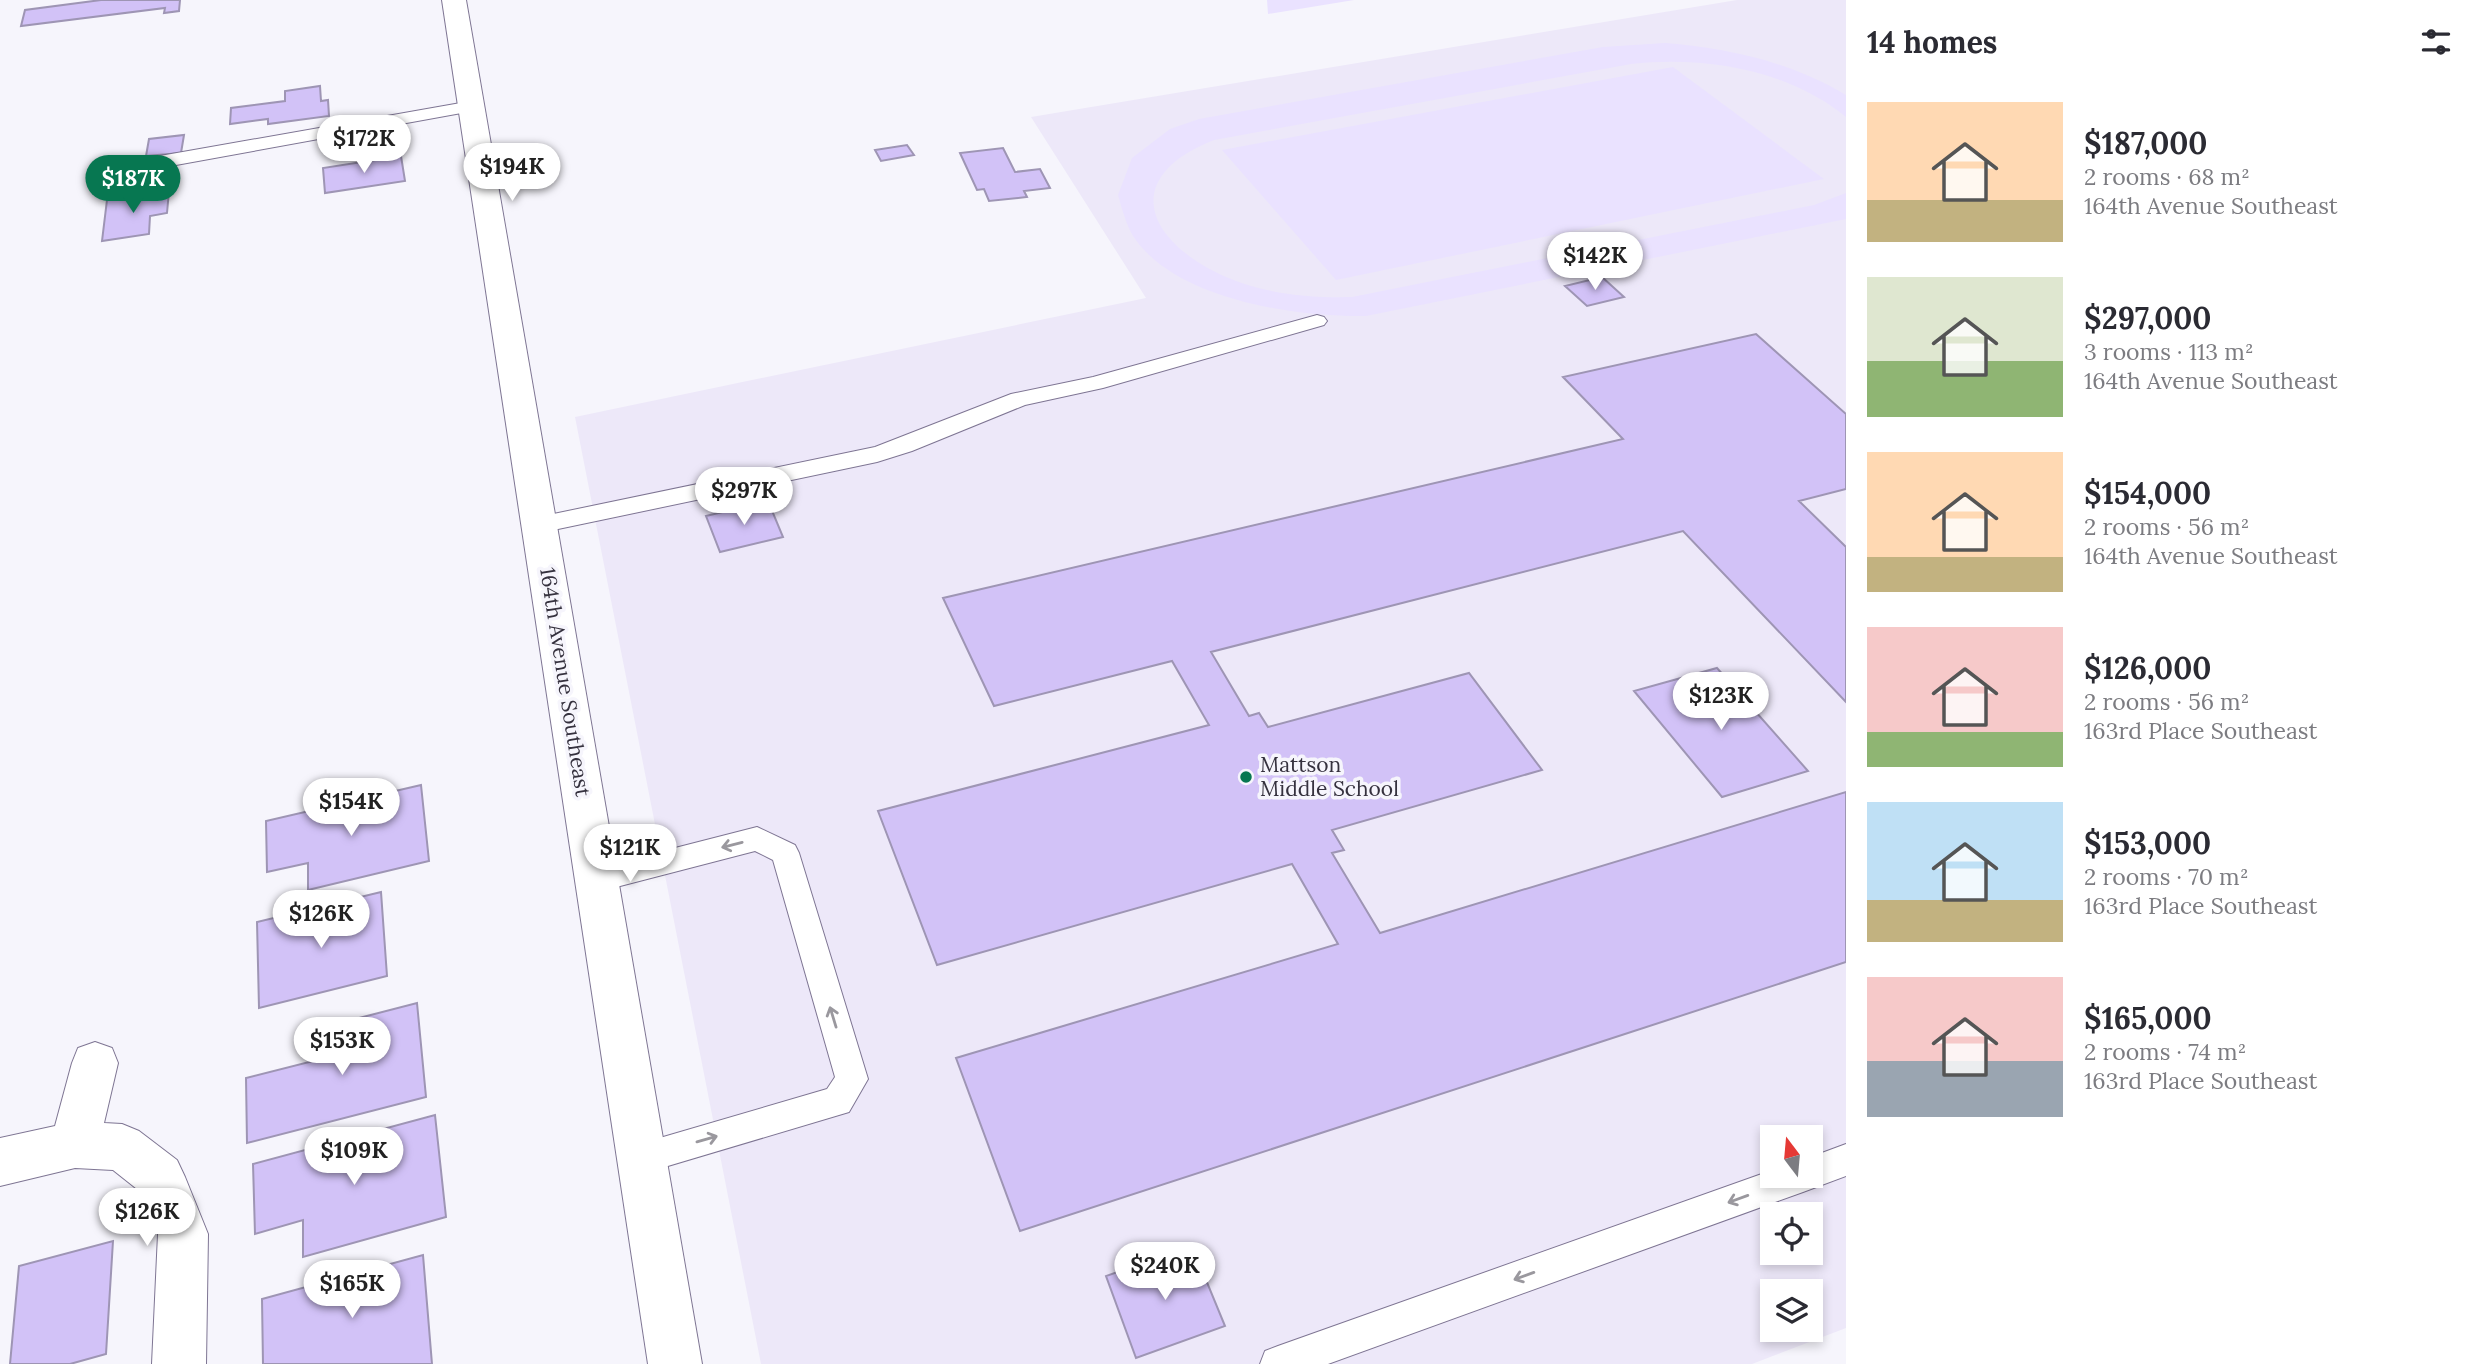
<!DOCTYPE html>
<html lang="en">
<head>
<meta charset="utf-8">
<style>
  body { margin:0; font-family:Lora,serif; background:#f2f2f3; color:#2b2b33; height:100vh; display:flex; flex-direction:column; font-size:26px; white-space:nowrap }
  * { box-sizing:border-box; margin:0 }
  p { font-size:23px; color:#7c7c81 }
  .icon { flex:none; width:38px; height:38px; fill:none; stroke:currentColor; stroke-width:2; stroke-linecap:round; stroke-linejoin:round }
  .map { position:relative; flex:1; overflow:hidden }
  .side { display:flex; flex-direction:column; background:#fff; width:630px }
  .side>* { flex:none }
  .needle { width:46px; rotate:344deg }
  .controls { position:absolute; left:1760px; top:1125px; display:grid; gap:14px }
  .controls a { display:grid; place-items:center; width:63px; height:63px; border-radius:0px; background:#fff; box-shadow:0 4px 10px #0003; font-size:35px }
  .price { position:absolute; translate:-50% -60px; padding:0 16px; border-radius:24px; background:#fff; color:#222; font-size:23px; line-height:46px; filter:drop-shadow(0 2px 4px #0008) }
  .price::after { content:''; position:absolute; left:50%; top:42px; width:21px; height:16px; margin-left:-10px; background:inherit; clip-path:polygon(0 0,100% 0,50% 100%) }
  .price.current { background:#077751; color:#fff }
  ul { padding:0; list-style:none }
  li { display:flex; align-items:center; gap:21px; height:175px; padding:0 21px }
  li span { display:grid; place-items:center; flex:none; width:196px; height:140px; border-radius:0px; color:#555 }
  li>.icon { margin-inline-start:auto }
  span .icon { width:84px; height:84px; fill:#fffc; stroke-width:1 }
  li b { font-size:30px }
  h2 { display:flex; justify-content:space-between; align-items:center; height:84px; padding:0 21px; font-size:30px }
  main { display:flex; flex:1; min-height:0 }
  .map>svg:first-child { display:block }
</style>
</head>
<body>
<main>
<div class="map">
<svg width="1846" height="1364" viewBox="0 0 1846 1364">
  <rect width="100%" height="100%" fill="#f6f5fc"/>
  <path fill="#ede8f9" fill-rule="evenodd" d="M1737,0H1846V1328L1752,1364H761L575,417L1146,298L1031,117ZM1773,1138H1811V1176H1773ZM1773,1214H1811V1253H1773ZM1773,1292H1811V1330H1773Z"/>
  <path fill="#eae2ff" d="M1267,0H1354L1268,14Z
    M1665,43C1728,48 1791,62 1846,95V117C1787,69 1704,56 1631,64L1214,140C1118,178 1147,242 1226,277C1266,294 1309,298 1352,297L1814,205L1846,193V219L1366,316C1296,317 1175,300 1133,236C1126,224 1122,209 1118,195L1132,158L1170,129L1199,119L1603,47Z
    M1673,67L1824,179L1336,280L1222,150Z"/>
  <path fill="#d2c2f7" stroke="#9e95b4" stroke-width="2" d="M101,0H180L179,11L164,13L165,8L21,26L25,10Z
    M320,86L321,101L328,100L329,116L268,124V119L230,124L231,108L285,101V91Z
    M184,135L181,153L146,156L149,139Z
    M907,145L914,155L881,161L875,150Z
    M1003,148L1015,172L1040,169L1050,188L1024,191L1027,197L989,201L984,189L977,190L960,153Z
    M401,156L405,181L325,193L323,168Z
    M169,191L167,213L150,216L149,234L102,241L107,200Z
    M1602,277L1624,297L1587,306L1565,286Z
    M1756,334L1846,414V489L1799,501L1846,547V702L1683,531L1211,652L1249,716L1259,713L1268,727L1469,673L1542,770L1332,830L1344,850L1332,853L1380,933L1846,792V962L1020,1231L956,1058L1338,944L1292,864L937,965L878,811L1209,725L1172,661L994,706L943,598L1623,439L1563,377Z
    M768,501L783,537L720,552L706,516Z
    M1717,668L1808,771L1722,797L1634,691Z
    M421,785L429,861L308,890V863L267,872L266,821Z
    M381,892L387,976L259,1008L257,922Z
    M417,1003L426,1097L247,1143L246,1078L333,1056L332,1025Z
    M435,1115L446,1217L303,1257V1220L255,1234L253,1164Z
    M113,1241L106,1354L70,1364H10L19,1266Z
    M1192,1246L1225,1326L1136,1358L1106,1276Z
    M423,1255L432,1364H263L262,1299Z"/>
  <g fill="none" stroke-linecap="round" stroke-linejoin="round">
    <g stroke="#7e7593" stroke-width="2">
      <path id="lane" d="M472,101L481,106L478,110L143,171L134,165L143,159Z
        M1317,315L1324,317L1327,321L1324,325L1103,388L1025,405L912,451L877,462L539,533L531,531L527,525L531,519L539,517L875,447L1011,394L1093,377Z
        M757,827L795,845L799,853L868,1079L849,1112L641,1174L629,1169L624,1158L629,1147L827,1089L835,1077L773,860L755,851L597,892L587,889L582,880L587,871L597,868Z
        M1846,1144V1176L1803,1192L1328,1364H1260L1265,1351L1278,1346L1773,1170V1176H1811V1157Z"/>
    </g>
    <g stroke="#7e7593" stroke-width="2">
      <path id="street" d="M95,1042L112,1048L118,1063L104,1123L122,1124L139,1131L177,1160L185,1177L208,1234L206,1364H152L158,1234L142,1193L113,1170L75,1168L0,1186V1138L55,1126L72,1063L78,1048Z"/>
    </g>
    <g stroke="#7e7593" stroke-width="2">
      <path id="secondary" d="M442,0H466L702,1364H648Z"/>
    </g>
    <use href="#lane" fill="#fff" fill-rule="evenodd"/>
    <use href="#street" fill="#fff" fill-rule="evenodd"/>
    <use href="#secondary" fill="#fff" fill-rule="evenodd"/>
  </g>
  <defs><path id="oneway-shaft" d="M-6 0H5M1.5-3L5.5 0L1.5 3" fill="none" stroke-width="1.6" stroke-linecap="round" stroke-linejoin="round" transform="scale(1.75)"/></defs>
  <g stroke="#9a989e">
    <use href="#oneway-shaft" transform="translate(732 845) rotate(166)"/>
    <use href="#oneway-shaft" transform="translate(833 1017) rotate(-107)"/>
    <use href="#oneway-shaft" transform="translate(707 1139) rotate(-16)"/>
    <use href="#oneway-shaft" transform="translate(1738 1199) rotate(160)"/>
    <use href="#oneway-shaft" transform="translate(1524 1276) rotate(160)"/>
  </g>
  <circle fill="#077751" stroke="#f6f5fc" stroke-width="2.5" cx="1246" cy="777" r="7"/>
  <g text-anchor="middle" stroke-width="7" stroke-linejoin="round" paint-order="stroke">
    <g font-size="21" fill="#35313e" stroke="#f6f5fc">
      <text transform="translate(565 682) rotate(81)" y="7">164th Avenue Southeast</text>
    </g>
    <g font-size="21" fill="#35313e" stroke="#f6f5fc" text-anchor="start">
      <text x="1260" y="772">Mattson<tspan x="1260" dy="24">Middle School</tspan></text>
    </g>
  </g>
</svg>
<div class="controls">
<a><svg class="needle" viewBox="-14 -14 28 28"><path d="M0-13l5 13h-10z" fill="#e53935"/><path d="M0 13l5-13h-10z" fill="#7c7c81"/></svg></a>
<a><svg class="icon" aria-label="locate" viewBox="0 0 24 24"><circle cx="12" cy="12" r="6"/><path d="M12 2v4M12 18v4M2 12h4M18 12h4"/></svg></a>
<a><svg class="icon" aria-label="layers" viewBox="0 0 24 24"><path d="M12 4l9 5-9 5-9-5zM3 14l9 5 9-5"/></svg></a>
</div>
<b class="price" style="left:364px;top:175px">$172K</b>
<b class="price" style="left:512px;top:203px">$194K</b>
<b class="price current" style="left:133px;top:215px">$187K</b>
<b class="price" style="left:1595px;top:292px">$142K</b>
<b class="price" style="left:744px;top:527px">$297K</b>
<b class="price" style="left:1721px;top:732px">$123K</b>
<b class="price" style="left:351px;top:838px">$154K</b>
<b class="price" style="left:630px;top:884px">$121K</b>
<b class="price" style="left:321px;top:950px">$126K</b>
<b class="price" style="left:342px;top:1077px">$153K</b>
<b class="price" style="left:354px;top:1187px">$109K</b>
<b class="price" style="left:147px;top:1248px">$126K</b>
<b class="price" style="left:1165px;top:1302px">$240K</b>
<b class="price" style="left:352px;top:1320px">$165K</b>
</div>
<section class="side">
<h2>14 homes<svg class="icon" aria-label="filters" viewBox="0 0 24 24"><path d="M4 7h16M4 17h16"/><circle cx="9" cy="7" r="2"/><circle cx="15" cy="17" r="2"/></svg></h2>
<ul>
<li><span style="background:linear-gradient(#ffd9b3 70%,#c2b280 0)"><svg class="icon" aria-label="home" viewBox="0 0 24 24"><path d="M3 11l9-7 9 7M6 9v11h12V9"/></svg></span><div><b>$187,000</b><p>2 rooms · 68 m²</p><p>164th Avenue Southeast</p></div></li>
<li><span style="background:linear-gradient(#dfe7d0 60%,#8fb573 0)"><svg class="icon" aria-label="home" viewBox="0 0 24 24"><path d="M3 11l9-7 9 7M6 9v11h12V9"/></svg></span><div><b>$297,000</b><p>3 rooms · 113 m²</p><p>164th Avenue Southeast</p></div></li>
<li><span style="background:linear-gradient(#ffd9b3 75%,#c2b280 0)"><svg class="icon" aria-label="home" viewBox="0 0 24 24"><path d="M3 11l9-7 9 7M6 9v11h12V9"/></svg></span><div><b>$154,000</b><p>2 rooms · 56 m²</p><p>164th Avenue Southeast</p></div></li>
<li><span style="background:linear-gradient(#f6c9c9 75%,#8fb573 0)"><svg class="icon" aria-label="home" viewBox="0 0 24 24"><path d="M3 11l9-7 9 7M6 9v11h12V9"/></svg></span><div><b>$126,000</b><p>2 rooms · 56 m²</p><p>163rd Place Southeast</p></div></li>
<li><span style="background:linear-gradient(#bfe0f5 70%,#c2b280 0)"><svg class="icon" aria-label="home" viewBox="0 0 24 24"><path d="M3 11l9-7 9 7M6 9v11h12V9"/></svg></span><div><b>$153,000</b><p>2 rooms · 70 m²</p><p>163rd Place Southeast</p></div></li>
<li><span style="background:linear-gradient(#f6c9c9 60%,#9aa5b1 0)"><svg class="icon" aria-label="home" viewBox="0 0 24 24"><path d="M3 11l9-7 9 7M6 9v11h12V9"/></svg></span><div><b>$165,000</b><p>2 rooms · 74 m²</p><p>163rd Place Southeast</p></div></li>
</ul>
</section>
</main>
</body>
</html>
